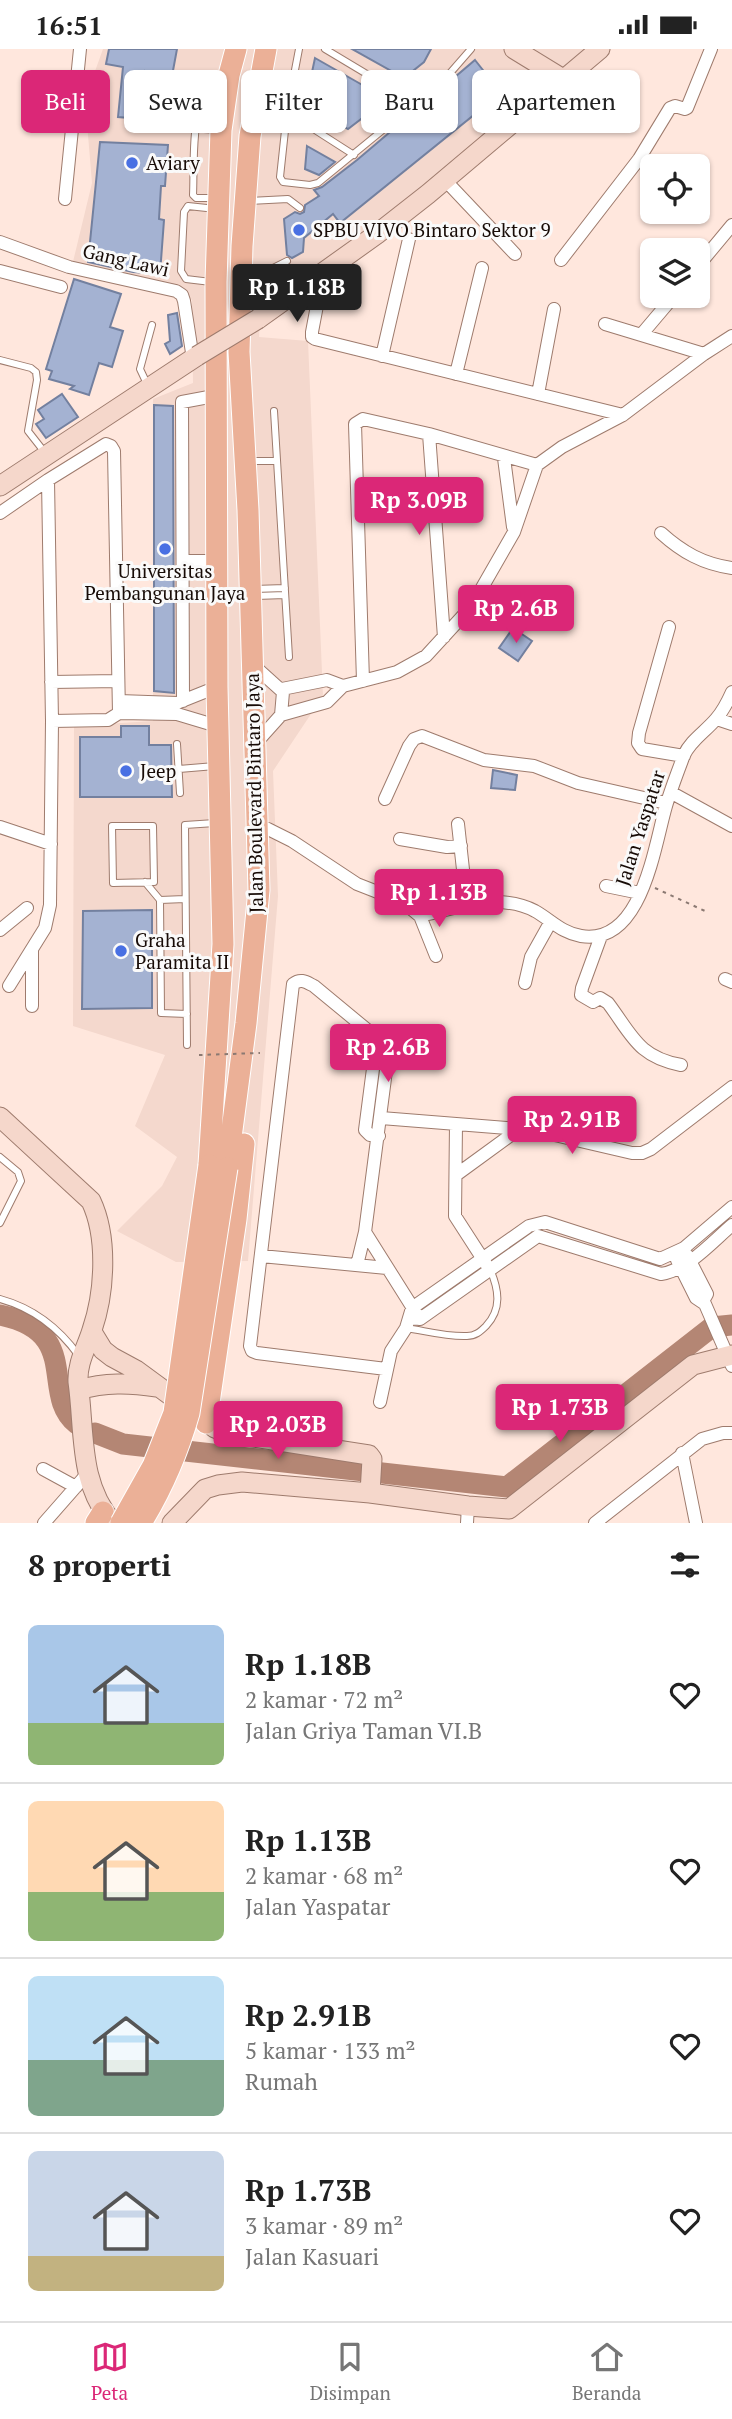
<!DOCTYPE html>
<html lang="id">
<head>
<meta charset="utf-8">
<style>
  body { margin:0; font-family:"PT Serif",serif; background:#f2f2f2; color:#222; height:100vh; display:flex; flex-direction:column; font-size:26px; white-space:nowrap }
  * { box-sizing:border-box; margin:0 }
  p { font-size:23px; color:#767676 }
  .icon { flex:none; width:38px; height:38px; fill:none; stroke:currentColor; stroke-width:2; stroke-linecap:round; stroke-linejoin:round }
  .map { position:relative; height:1474px; overflow:hidden }
  .sheet { display:flex; flex-direction:column; background:#fff; flex:1 }
  .sheet>* { flex:none }
  .guide { position:absolute; left:21px; top:21px; width:691px; height:63px; display:flex; gap:14px }
  .tools { position:absolute; left:640px; top:105px; display:grid; gap:14px }
  .tools a { display:grid; place-items:center; width:70px; height:70px; border-radius:10px; background:#fff; box-shadow:0 2px 5px #0004; font-size:35px }
  .price { position:absolute; translate:-50% -60px; padding:0 16px; border-radius:7px; background:#db2777; color:#fff; font-size:23px; line-height:46px; filter:drop-shadow(0 2px 4px #0008) }
  .price::after { content:''; position:absolute; left:50%; top:42px; width:21px; height:16px; margin-left:-10px; background:inherit; clip-path:polygon(0 0,100% 0,50% 100%) }
  .price.on { background:#222; color:#fff }
  ul { padding:0; list-style:none }
  li { display:flex; align-items:center; gap:21px; height:175px; padding:0 28px }
  li+li { border-top:2px solid #e0e0e0 }
  li span { display:grid; place-items:center; flex:none; width:196px; height:140px; border-radius:10px; color:#555 }
  li>.icon { margin-inline-start:auto }
  span .icon { width:84px; height:84px; fill:#fffc; stroke-width:1 }
  li b { font-size:30px }
  h2 { display:flex; justify-content:space-between; align-items:center; height:84px; padding:0 28px; font-size:30px }
  .tag { padding:0 24px; border-radius:10px; background:#fff; box-shadow:0 2px 5px #0004; font-size:24px; line-height:63px }
  .tag.on { background:#db2777; color:#fff }
  .status { display:flex; justify-content:space-between; align-items:center; height:49px; padding:0 35px; background:#fff; direction:ltr }
  .status svg { height:19px; fill:currentColor }
  .tabs { display:flex; justify-content:space-around; align-items:center; height:98px; border-top:2px solid #e0e0e0; background:#fff; font-size:19px; color:#767676 }
  .tabs a { display:grid; justify-items:center; gap:4px }
  .tabs .on { color:#db2777 }
  .map>svg:first-child { display:block }
</style>
</head>
<body>
<div class="status"><b>16:51</b><svg viewBox="0 0 49 12"><path d="M0 12V9h3v3zM5 12V6h3v6zM10 12V3h3v9zM15 12V0h3v12zM26 1h20v11H26zM47 4h2v5h-2z"/></svg></div>
<div class="map">
<svg width="732" height="1474" viewBox="0 0 732 1474">
  <rect width="100%" height="100%" fill="#ffe7dd"/>
  <path fill="#f4d8cd" d="M103,0H597L260,269L259,288L308,292L323,647L273,722L278,847L248,1212L176,1213L117,1182L162,1137L177,1108L135,1077L165,1006L73,977L74,677L153,672V350L193,334L192,251L179,238L71,221L92,134L85,50Z"/>
  <g fill="none" stroke-linecap="round" stroke-linejoin="round">
    <path stroke="#b48674" stroke-width="21" d="M0,1266C84,1283 39,1345 77,1375
      M95,1384L123,1395L507,1438L712,1278L732,1276"/>
  </g>
  <path fill="#a4b2d2" stroke="#73809f" stroke-width="2" d="M109,0H177L172,27L145,22L141,70L118,68L123,18L106,15Z
    M352,0H431L424,13L404,29Z
    M315,9L387,50L348,80L305,56Z
    M475,11L501,44L340,174L333,165L304,189L303,203L292,209L287,206L284,170L295,163L300,165L304,163L305,156L319,147L314,141L322,138L357,111Z
    M100,93L168,96L165,137H161L159,170L164,171L160,225L133,223L88,213Z
    M307,97L335,113L319,126L305,120Z
    M74,230L121,245L110,278L123,282L112,318L99,314L89,346L70,340L74,337L49,330L52,322L46,320Z
    M177,264L182,297L170,305L165,295L170,292L168,266Z
    M62,345L78,368L46,389L36,375L44,370L38,361Z
    M154,356L173,357L174,644L154,642Z
    M513,579L532,592L518,612L499,599Z
    M121,677H149V696H171L172,748H80V688H121Z
    M493,721L517,726L515,741L491,739Z
    M152,861V959L82,960L83,862Z"/>
  <g fill="none" stroke-linecap="round" stroke-linejoin="round">
    <g stroke="#9e7b6d" stroke-width="8">
      <path id="lane" d="M299,0L287,63L280,128L283,133L310,136L318,134L444,31L471,0
        M325,0L415,54
        M259,61L287,63L354,106
        M150,69L153,39L158,36L178,39L184,47L183,74L190,79L218,81
        M256,70L286,72
        M216,149H196L193,146C194,129 192,75 200,62C204,55 214,56 221,55
        M250,152L288,150L300,159
        M211,233L186,230L181,222L184,163L188,157L216,160
        M245,233L287,212
        M0,311L31,319L36,323L37,331L28,382L46,405
        M148,337L140,320L152,276
        M274,362L289,608
        M250,412H277
        M252,540L285,539
        M256,547L285,546
        M177,695L180,744
        M179,720L215,717
        M112,777H153L154,833L113,834Z
        M145,833L160,851
        M185,850L160,851L161,964L187,965
        M187,996L185,776L215,774
        M0,1108L18,1123L21,1132L0,1174
        M0,1250C33,1259 59,1279 79,1307
        M406,1279C426,1282 447,1288 467,1287C475,1287 480,1283 486,1277C502,1260 499,1241 490,1220"/>
    </g>
    <g stroke="#9e7b6d" stroke-width="14">
      <path id="street" d="M445,131L515,205
        M65,150L80,0
        M0,193L69,218L176,242L182,246L184,252L193,310
        M561,211L639,110L670,59L675,57L685,60L687,59L711,0
        M698,217L732,176
        M0,222L61,238
        M319,246L312,283V288L315,290L623,366
        M605,275L704,305
        M641,286L674,247
        M382,307L409,190
        M456,325L482,219
        M538,345L554,260
        M429,385L444,588
        M504,409L513,478
        M0,464L48,431L106,395L111,397L114,402L119,664
        M661,484C682,503 703,515 732,519
        M183,512H217
        M669,578L639,684L638,694L642,700L684,707
        M252,615L283,643L281,666L255,695
        M363,632L355,375L363,370L429,385L537,416
        M51,633L118,632
        M282,640L327,631L343,637
        M119,652L177,654L217,638
        M183,652L182,353L214,347
        M281,666L327,653L343,637L397,623L426,607L471,558L514,483L537,416L562,398L623,366L704,305L732,287
        M717,670L732,675
        M52,672L108,671L119,664L177,665L217,677
        M672,744L732,777
        M385,750L409,697L414,690L422,687L484,711L534,717L578,734L666,754
        M458,775L467,857
        M0,778L51,795
        M258,778L268,780L292,792L357,835L403,853L420,867C456,859 499,843 535,862C551,871 562,884 581,887C642,897 654,798 666,757C671,740 678,722 684,706C691,691 705,683 716,670C723,662 728,652 732,643
        M400,790L447,798L461,797
        M606,837L640,844
        M420,867L436,907
        M0,881L27,859
        M601,887L582,939L581,946L593,953L600,949L608,954C632,986 638,1008 681,1016
        M32,901V957
        M725,930L732,933
        M525,934L531,908L550,874
        M9,937L45,879L50,856L52,672L48,431
        M377,989L365,1081L370,1086L379,1087
        M381,1069L533,1081L632,1104H642L651,1100L732,1038
        M456,1075L455,1167L486,1215
        M456,1126L519,1080
        M365,1183L416,1264
        M687,1206L707,1245L703,1252
        M261,1207L387,1219
        M677,1211L696,1249L705,1255L732,1317
        M357,1216L365,1183L390,991L377,989L314,937C306,933 301,929 293,935L250,1297L252,1302L257,1304L386,1320
        M411,1269L420,1270L538,1187L661,1225C688,1221 712,1193 732,1176
        M380,1353L391,1302L406,1279L412,1259L529,1177L545,1173L660,1210L684,1199L732,1158
        M682,1404L696,1474
        M43,1420L76,1438
        M44,1474L87,1425
        M467,1474L468,1457
        M595,1474L702,1390L723,1384H732"/>
    </g>
    <g stroke="#9e7b6d" stroke-width="21">
      <path id="secondary" d="M514,0L563,30
        M258,270L377,185L428,145L600,0
        M0,437L197,307
        M0,1068L91,1152C108,1188 105,1243 92,1281C87,1298 77,1313 78,1333C85,1382 78,1434 113,1474
        M92,1283L103,1301L112,1308L136,1321L215,1379L227,1384L369,1406L372,1410L370,1444
        M79,1341C105,1333 130,1334 157,1338
        M172,1474L205,1440L218,1436L242,1433L370,1444L468,1457L509,1460L693,1316L732,1306"/>
    </g>
    <g stroke="#fff" stroke-width="23">
      <path id="primary" d="M209,1116L223,895L217,638L216,233L221,81L229,26L236,0
        M227,1119L246,974L259,841L248,461L239,303L242,197L250,87L266,0
        M206,1374L236,1170L244,1095
        M96,1474L103,1463"/>
    </g>
    <path stroke="#8b7972" stroke-width="2" stroke-dasharray="3.5 5" stroke-linecap="butt" d="M655,839L705,862"/>
    <use href="#lane" stroke="#fff" stroke-width="6"/>
    <use href="#street" stroke="#fff" stroke-width="12"/>
    <use href="#secondary" stroke="#f5d7cb" stroke-width="19"/>
    <use href="#primary" stroke="#ebb097" stroke-width="21"/>
    <g stroke="#9e7b6d" stroke-width="21" stroke-linecap="butt">
      <path id="secondary-bridge" d="M197,307L258,270"/>
    </g>
    <g stroke="#fff" stroke-width="23" stroke-linecap="butt">
      <path id="primary-bridge" d="M121,1474L153,1417L174,1364L209,1116
        M141,1474C162,1440 178,1402 189,1364L227,1119"/>
    </g>
    <path stroke="#8b7972" stroke-width="2" stroke-dasharray="3.5 5" stroke-linecap="butt" d="M199,1006L260,1004"/>
    <use href="#secondary-bridge" stroke="#f5d7cb" stroke-width="19"/>
    <use href="#primary-bridge" stroke="#ebb097" stroke-width="21"/>
  </g>
  <g fill="#4970e3" stroke="#fafafa" stroke-width="2.5">
    <circle cx="132" cy="114" r="7"/>
    <circle cx="299" cy="181" r="7"/>
    <circle cx="165" cy="500" r="7"/>
    <circle cx="126" cy="722" r="7"/>
    <circle cx="121" cy="902" r="7"/>
  </g>
  <g text-anchor="middle" stroke-width="6" stroke-linejoin="round" paint-order="stroke">
    <g font-size="19" fill="#170b06" stroke="#fafafa" text-anchor="start">
      <text x="146" y="121">Aviary</text>
      <text x="313" y="188">SPBU VIVO Bintaro Sektor 9</text>
      <text x="165" y="529" text-anchor="middle">Universitas<tspan x="165" dy="22">Pembangunan Jaya</tspan></text>
      <text x="140" y="729">Jeep</text>
      <text x="135" y="898">Graha<tspan x="135" dy="22">Paramita II</tspan></text>
    </g>
    <g font-size="19" fill="#170b06" stroke="#fafafa">
      <text transform="translate(126 211) rotate(13)" y="7">Gang Lawi</text>
      <text transform="translate(254 744) rotate(-91)" y="7">Jalan Boulevard Bintaro Jaya</text>
      <text transform="translate(640 779) rotate(-72)" y="7">Jalan Yaspatar</text>
    </g>
  </g>
</svg>
<div class="tools">
<a><svg class="icon" aria-label="locate" viewBox="0 0 24 24"><circle cx="12" cy="12" r="6"/><path d="M12 2v4M12 18v4M2 12h4M18 12h4"/></svg></a>
<a><svg class="icon" aria-label="layers" viewBox="0 0 24 24"><path d="M12 4l9 5-9 5-9-5zM3 14l9 5 9-5"/></svg></a>
</div>
<b class="price on" style="left:297px;top:275px">Rp 1.18B</b>
<b class="price" style="left:419px;top:488px">Rp 3.09B</b>
<b class="price" style="left:516px;top:596px">Rp 2.6B</b>
<b class="price" style="left:439px;top:880px">Rp 1.13B</b>
<b class="price" style="left:388px;top:1035px">Rp 2.6B</b>
<b class="price" style="left:572px;top:1107px">Rp 2.91B</b>
<b class="price" style="left:560px;top:1395px">Rp 1.73B</b>
<b class="price" style="left:278px;top:1412px">Rp 2.03B</b>
<div class="guide">
<a class="tag on">Beli</a>
<a class="tag">Sewa</a>
<a class="tag">Filter</a>
<a class="tag">Baru</a>
<a class="tag">Apartemen</a>
</div>
</div>
<section class="sheet">
<h2>8 properti<svg class="icon" aria-label="filters" viewBox="0 0 24 24"><path d="M4 7h16M4 17h16"/><circle cx="9" cy="7" r="2"/><circle cx="15" cy="17" r="2"/></svg></h2>
<ul>
<li><span style="background:linear-gradient(#a9c7e8 70%,#8fb573 0)"><svg class="icon" aria-label="home" viewBox="0 0 24 24"><path d="M3 11l9-7 9 7M6 9v11h12V9"/></svg></span><div><b>Rp 1.18B</b><p>2 kamar · 72 m²</p><p>Jalan Griya Taman VI.B</p></div><svg class="icon" aria-label="heart" viewBox="0 0 24 24"><path d="M12 20l-8-8c-3-5 5-10 8-4 3-6 11-1 8 4z"/></svg></li>
<li><span style="background:linear-gradient(#ffd9b3 65%,#8fb573 0)"><svg class="icon" aria-label="home" viewBox="0 0 24 24"><path d="M3 11l9-7 9 7M6 9v11h12V9"/></svg></span><div><b>Rp 1.13B</b><p>2 kamar · 68 m²</p><p>Jalan Yaspatar</p></div><svg class="icon" aria-label="heart" viewBox="0 0 24 24"><path d="M12 20l-8-8c-3-5 5-10 8-4 3-6 11-1 8 4z"/></svg></li>
<li><span style="background:linear-gradient(#bfe0f5 60%,#7fa58c 0)"><svg class="icon" aria-label="home" viewBox="0 0 24 24"><path d="M3 11l9-7 9 7M6 9v11h12V9"/></svg></span><div><b>Rp 2.91B</b><p>5 kamar · 133 m²</p><p>Rumah</p></div><svg class="icon" aria-label="heart" viewBox="0 0 24 24"><path d="M12 20l-8-8c-3-5 5-10 8-4 3-6 11-1 8 4z"/></svg></li>
<li><span style="background:linear-gradient(#c9d6e8 75%,#c2b280 0)"><svg class="icon" aria-label="home" viewBox="0 0 24 24"><path d="M3 11l9-7 9 7M6 9v11h12V9"/></svg></span><div><b>Rp 1.73B</b><p>3 kamar · 89 m²</p><p>Jalan Kasuari</p></div><svg class="icon" aria-label="heart" viewBox="0 0 24 24"><path d="M12 20l-8-8c-3-5 5-10 8-4 3-6 11-1 8 4z"/></svg></li>
</ul>
</section>
<nav class="tabs">
<a class="on"><svg class="icon" aria-label="map" viewBox="0 0 24 24"><path d="M3 6l6-2 6 2 6-2v14l-6 2-6-2-6 2zM9 4v14M15 6v14"/></svg>Peta</a>
<a><svg class="icon" aria-label="saved" viewBox="0 0 24 24"><path d="M7 4h10v16l-5-4-5 4z"/></svg>Disimpan</a>
<a><svg class="icon" aria-label="home" viewBox="0 0 24 24"><path d="M3 11l9-7 9 7M6 9v11h12V9"/></svg>Beranda</a>
</nav>
</body>
</html>
